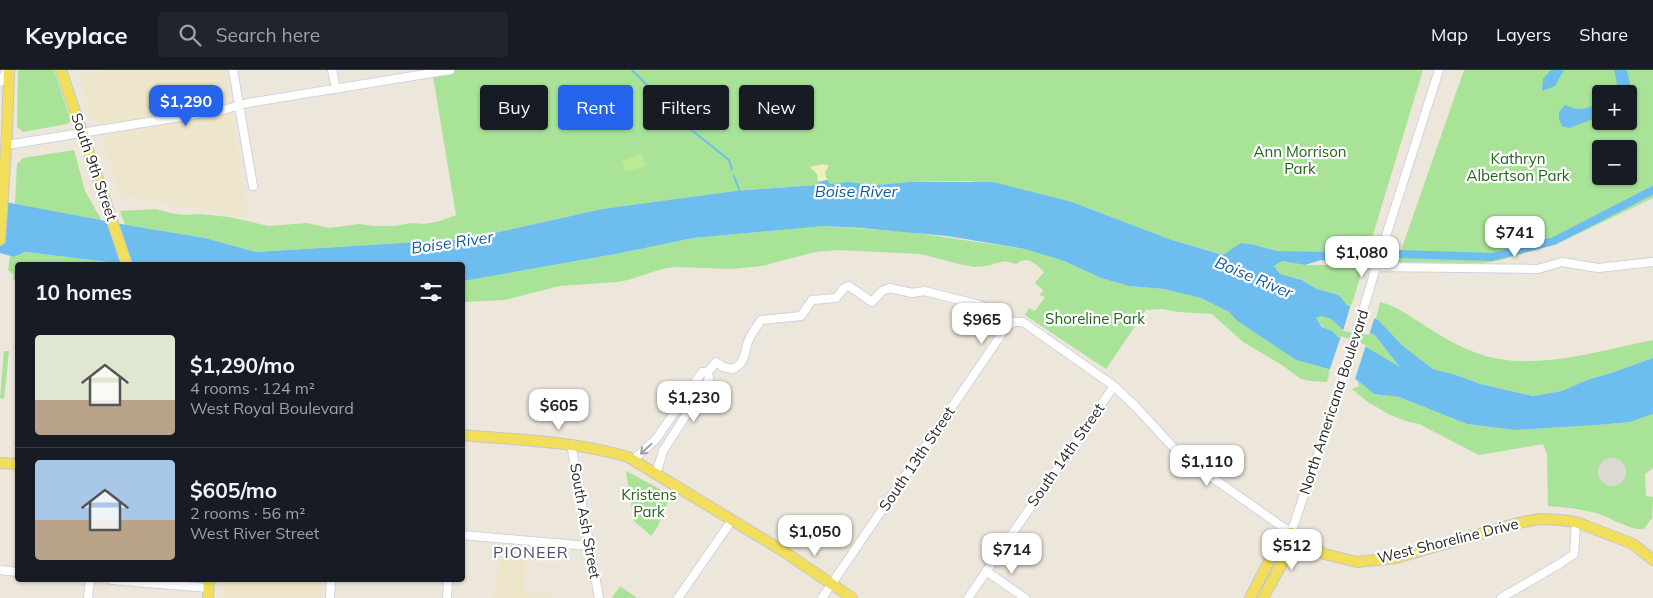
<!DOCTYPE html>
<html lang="en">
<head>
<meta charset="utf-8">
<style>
  body { margin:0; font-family:Mulish,sans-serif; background:#20242c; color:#f1f3f6; height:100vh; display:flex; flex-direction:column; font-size:19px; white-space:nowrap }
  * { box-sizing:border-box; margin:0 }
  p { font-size:16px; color:#9ea1a6 }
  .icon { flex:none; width:28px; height:28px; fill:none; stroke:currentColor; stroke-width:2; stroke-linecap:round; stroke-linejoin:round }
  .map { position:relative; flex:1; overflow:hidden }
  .details { position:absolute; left:15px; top:192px; width:450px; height:320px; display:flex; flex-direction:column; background:#171b24; border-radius:5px; box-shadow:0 1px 4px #0004 }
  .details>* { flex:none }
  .top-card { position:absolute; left:480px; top:15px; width:475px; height:45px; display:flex; gap:10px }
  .fabs { position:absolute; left:1592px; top:15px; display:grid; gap:10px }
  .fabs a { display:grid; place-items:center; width:45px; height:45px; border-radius:5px; background:#171b24; box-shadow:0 1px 4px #0004; font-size:25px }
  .price { position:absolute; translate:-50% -42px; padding:0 11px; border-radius:10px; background:#fff; color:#222; font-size:16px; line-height:32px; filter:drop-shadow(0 1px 2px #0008) }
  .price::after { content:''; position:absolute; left:50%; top:30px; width:15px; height:11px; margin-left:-8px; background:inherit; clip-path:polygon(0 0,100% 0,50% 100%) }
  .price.selected { background:#2563eb; color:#fff }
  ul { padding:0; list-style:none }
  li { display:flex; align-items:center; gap:15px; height:125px; padding:0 20px }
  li+li { border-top:1px solid #363941 }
  li span { display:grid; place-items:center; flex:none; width:140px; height:100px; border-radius:5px; color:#555 }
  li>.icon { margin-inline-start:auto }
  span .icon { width:60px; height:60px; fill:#fffc; stroke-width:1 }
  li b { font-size:21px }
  h2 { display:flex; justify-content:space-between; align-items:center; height:60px; padding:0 20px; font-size:21px }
  .chip { padding:0 18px; border-radius:5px; background:#171b24; box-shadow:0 1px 4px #0004; font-size:18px; line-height:45px }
  .chip.selected { background:#2563eb; color:#fff }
  header { display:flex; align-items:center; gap:30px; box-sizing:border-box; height:70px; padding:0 25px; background:#171b24; border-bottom:1px solid #363941 }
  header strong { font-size:24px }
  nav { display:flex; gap:28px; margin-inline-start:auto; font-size:18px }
  .search { width:350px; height:45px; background:#20242c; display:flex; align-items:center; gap:12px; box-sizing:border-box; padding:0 18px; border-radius:5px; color:#9ea1a6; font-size:19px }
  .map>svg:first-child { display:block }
</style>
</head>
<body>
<header>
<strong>Keyplace</strong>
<div class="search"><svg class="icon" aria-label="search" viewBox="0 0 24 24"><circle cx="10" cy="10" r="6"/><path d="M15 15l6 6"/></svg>Search here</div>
<nav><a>Map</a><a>Layers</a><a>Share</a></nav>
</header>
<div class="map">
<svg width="1653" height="528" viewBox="0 0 1653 528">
  <rect width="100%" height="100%" fill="#ece6db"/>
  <path fill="#eee6ca" d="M108,0H225L248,147L119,125L98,50L89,43L80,5Z
    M500,478L527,481L523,523L548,525V527L557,528H493V520H496Z
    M223,510H306L323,512L321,528H222Z"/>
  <path fill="#a8e397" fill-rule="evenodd" d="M18,0H54L71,51L67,54L23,62L17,57Z
    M432,0H1423L1351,237L1347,235L1339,225L1317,219L1302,210L1280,204L1274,196L1282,191L1305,195H1347L1349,182L1277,181L1255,175L1224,185L1169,169L1072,132L971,111L909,112L877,115L847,112L829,114L827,110L818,112L816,115L735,121L602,139L467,169L256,182L205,168L125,155L120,141L156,139L170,143L185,145L199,144L229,147L269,156L307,153L329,158L360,154L373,156H396L410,153L424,154L440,151L456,145Z
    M1464,0H1653V128L1582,162L1549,176L1501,190L1484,193L1397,192ZM1601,24H1629V51H1601ZM1601,79H1629V106H1601Z
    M74,80L85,121L102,151L15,134L17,94L23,88Z
    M824,156L909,162L1025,179L1064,191L1101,208L1129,216L1164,219L1201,228L1229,242L1236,250L1296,290L1330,300L1327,312L1311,311L1301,309L1282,295L1243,272L1212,244L1179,242L1162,239L1146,240L1106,299L1025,245L1029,238L1035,241L1045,227L1039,225L1044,221L1035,213L1044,202C1035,193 1027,185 1016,194L1005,191L986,196L974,197L959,194L921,184L837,180L815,182L762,196L732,199L675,197L662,199L628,210L617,212L559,216L505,230L463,232L462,211L621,183L693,168Z
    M24,182L116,193L117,195H18L17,210H13L14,205L8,200L10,186L14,187Z
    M1380,232C1397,236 1409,246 1424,255C1439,265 1456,275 1474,282C1527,304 1598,281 1653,270V288L1611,303L1587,310L1562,321L1533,326L1481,314L1453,304L1433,299L1403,276L1376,249Z
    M1321,246L1331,249L1342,259L1374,264L1402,298C1390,292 1379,285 1368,279C1349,269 1328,267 1316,248Z
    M4,281H9L4,329L0,328Z
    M1357,310L1374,324L1399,327L1467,354L1515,360L1597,355L1630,352L1653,344V398L1645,404L1646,426L1653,427L1652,450L1651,449L1644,459C1631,461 1610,447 1596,443C1580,439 1564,437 1548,436L1547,384L1543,374L1479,385L1419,354L1406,351L1390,345L1368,332L1352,319L1359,316Z
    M626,401L671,425L658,456L651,466L634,451Z
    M620,516L637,528H612Z"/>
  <path fill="#f1efbe" d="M823,94L829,96L825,102L827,110L818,112L817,104L810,97Z"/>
  <path fill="#bbea93" d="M642,84L646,96L625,102L622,90Z"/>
  <path fill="#dcd9d2" d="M1598 402a14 14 0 1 1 28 0a14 14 0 1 1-28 0Z"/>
  <path fill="#6dbeef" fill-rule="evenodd" d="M1551,0H1564L1555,16L1542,21L1543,9Z
    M1614,0H1627L1631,18L1626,24H1609L1617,14Z
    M1601,31V46L1569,58L1562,56L1559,49V42L1565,35C1581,42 1587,39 1601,31Z
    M827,110L830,114L847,112L877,115L909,112H993L1072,132L1169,169L1223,185L1241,173L1255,175L1277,181L1349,182L1348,195L1321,190L1305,195L1282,191L1274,196L1280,204L1302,210L1317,219L1339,225L1347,235L1378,250L1403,276L1433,299L1453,304L1481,314L1533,326L1562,321L1587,310L1611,303L1653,288V344L1630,352L1597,355L1515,360L1467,354L1399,327L1374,324L1357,310L1328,299L1296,290L1236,250L1229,242L1201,228L1164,219L1129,216L1101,208L1064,191L1025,179L947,166L861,158L824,156L693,168L621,183L463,211L462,195H133L25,182L14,187L0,183V131L132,156L205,168L256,182L467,169L602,139L735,121L816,115L818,112ZM1321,246L1331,249L1342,259L1374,264L1400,297L1366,277L1338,267L1332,261L1322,257L1316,248Z"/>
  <path fill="#ece6db" d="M1351,234L1375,246L1369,265L1343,261Z
    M1341,266L1366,275L1354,312L1329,302Z"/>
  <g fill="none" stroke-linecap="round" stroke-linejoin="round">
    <path stroke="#6dbeef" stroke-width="2" d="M632,0L689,58L729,90L732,99
      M734,106L740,122"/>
    <path stroke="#6dbeef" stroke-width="8" d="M1399,184L1492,187L1554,171L1653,120
      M1339,186L1362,185"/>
    <g stroke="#d0d2e3" stroke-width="10">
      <path id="minor" d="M233,0L253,116
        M332,0L336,19
        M0,12L8,0
        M7,75L223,40L248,33L450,0
        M1376,197L1538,199L1562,192L1598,198L1653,192
        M571,374L599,528
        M633,390L656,369L702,302H708L716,292L723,297L733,299C746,291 743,288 747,275C749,266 756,258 761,250L801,246L812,230L836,228L844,218L849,216L872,232L882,221L890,218L912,223L924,221L980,235L1014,252H1023L1114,316L1136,337L1172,376L1193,394L1291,463L1337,328L1376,197L1439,0
        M656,404L663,381L709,309L708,302
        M462,465L589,476
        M0,500L18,502
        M986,501L1025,528
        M112,510L209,518
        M88,528L90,510
        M330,528L331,510
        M447,528L448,510
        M678,528L732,450
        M822,528L1003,262L1009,255L1014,252
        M968,528L1114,316
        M1501,528L1561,493L1574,484L1576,452"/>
    </g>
    <g stroke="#c7c7c7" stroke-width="12">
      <path id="major" d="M61,0L127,195
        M0,170L7,63L9,0
        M462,365C518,370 574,371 628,387L783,481L852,528
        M0,393L18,394
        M1291,463L1324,484L1357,492L1396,488L1518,453L1540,449L1560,450L1576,452L1633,474L1653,490
        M208,528L209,510
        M1250,528L1278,474L1291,463
        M1263,528L1289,481L1291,463"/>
    </g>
    <use href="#minor" stroke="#fff" stroke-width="8"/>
    <use href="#major" stroke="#f1df5b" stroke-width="10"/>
  </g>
  <defs><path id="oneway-shaft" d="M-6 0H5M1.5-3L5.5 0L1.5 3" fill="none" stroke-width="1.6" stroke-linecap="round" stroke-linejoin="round" transform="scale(1.25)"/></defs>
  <use stroke="#9f9f9f" href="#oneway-shaft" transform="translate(646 379) rotate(137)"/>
  <g text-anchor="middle" stroke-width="4.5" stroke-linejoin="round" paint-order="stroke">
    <g font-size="15" fill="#216619" stroke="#fff">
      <text x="1300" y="87">Ann Morrison<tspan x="1300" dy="17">Park</tspan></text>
      <text x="1518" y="94">Kathryn<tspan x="1518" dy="17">Albertson Park</tspan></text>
      <text x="1095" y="254">Shoreline Park</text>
      <text x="649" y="430">Kristens<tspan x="649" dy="17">Park</tspan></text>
    </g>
    <g font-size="15" fill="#292929" stroke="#fff">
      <text transform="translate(94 97) rotate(71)" y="5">South 9th Street</text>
      <text transform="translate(1334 332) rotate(-72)" y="5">North Americana Boulevard</text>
      <text transform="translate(1066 385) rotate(-55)" y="5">South 14th Street</text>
      <text transform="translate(917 389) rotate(-56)" y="5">South 13th Street</text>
      <text transform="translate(585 451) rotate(80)" y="5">South Ash Street</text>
      <text transform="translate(1448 471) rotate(-14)" y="5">West Shoreline Drive</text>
    </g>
    <g font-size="16" font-style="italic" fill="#0d5a9a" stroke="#fff">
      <text x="856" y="127">Boise River</text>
      <text transform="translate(452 172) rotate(-8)" y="6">Boise River</text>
      <text transform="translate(1254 207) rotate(23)" y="6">Boise River</text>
    </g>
    <g font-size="16" letter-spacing="1" fill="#4a4d7a" stroke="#fff">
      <text x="531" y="488">PIONEER</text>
    </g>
  </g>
</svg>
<div class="fabs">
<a>+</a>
<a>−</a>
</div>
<b class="price selected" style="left:186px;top:57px">$1,290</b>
<b class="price" style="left:1515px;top:188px">$741</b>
<b class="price" style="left:1362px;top:208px">$1,080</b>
<b class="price" style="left:982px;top:275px">$965</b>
<b class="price" style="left:694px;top:353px">$1,230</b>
<b class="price" style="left:559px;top:361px">$605</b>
<b class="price" style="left:1207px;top:417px">$1,110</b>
<b class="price" style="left:815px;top:487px">$1,050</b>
<b class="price" style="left:1292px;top:501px">$512</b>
<b class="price" style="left:1012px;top:505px">$714</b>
<div class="top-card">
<a class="chip">Buy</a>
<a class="chip selected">Rent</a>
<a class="chip">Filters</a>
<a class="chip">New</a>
</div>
<section class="details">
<h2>10 homes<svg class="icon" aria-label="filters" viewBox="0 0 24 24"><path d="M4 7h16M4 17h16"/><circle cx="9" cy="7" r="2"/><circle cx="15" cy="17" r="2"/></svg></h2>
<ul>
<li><span style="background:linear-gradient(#dfe7d0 65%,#b9a48a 0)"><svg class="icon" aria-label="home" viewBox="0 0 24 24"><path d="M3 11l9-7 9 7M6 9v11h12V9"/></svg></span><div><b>$1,290/mo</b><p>4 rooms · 124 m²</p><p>West Royal Boulevard</p></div></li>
<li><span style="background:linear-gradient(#a9c7e8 60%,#b9a48a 0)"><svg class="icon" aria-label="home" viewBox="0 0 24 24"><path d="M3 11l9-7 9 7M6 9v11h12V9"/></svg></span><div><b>$605/mo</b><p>2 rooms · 56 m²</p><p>West River Street</p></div></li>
</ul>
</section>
</div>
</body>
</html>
